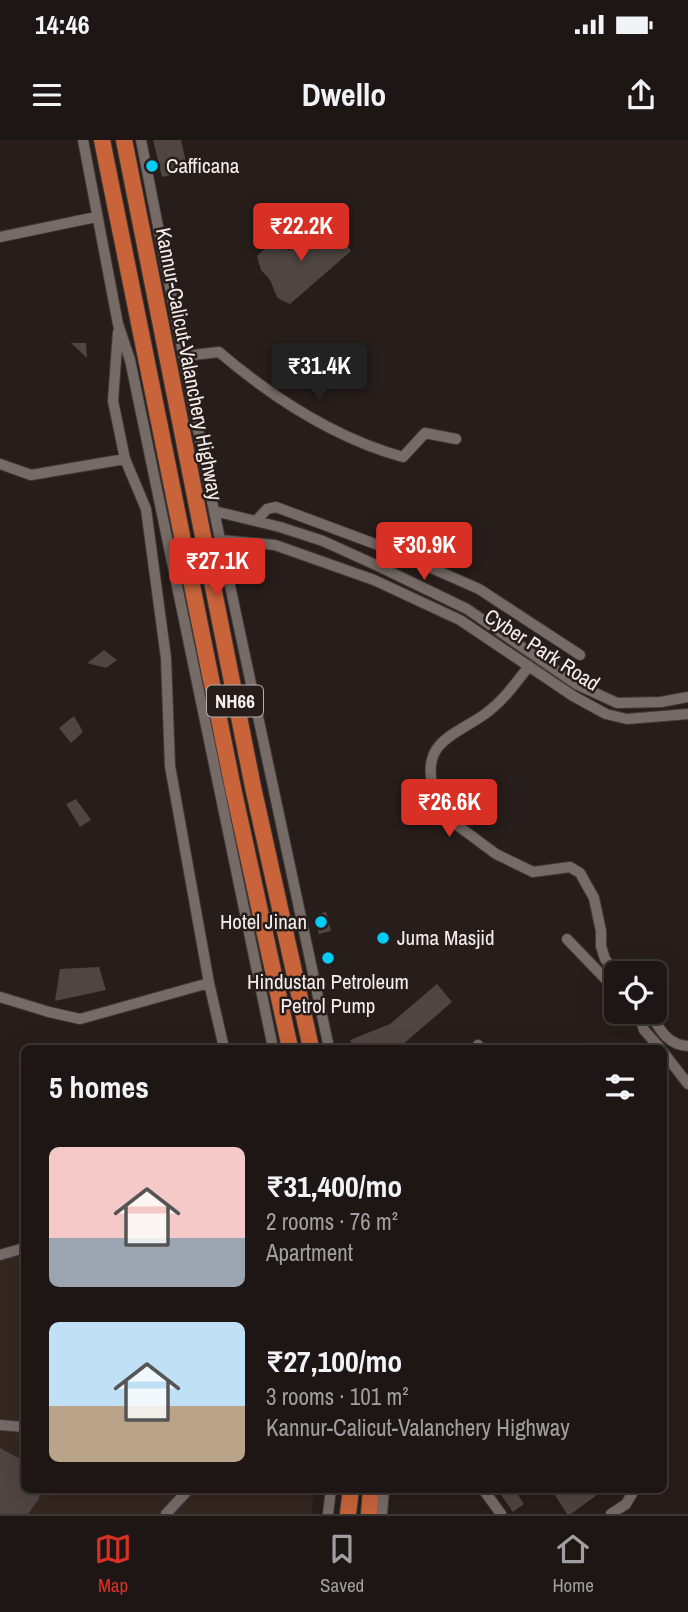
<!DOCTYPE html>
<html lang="en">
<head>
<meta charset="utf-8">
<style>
  body { margin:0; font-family:"Archivo Narrow",sans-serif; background:#2a2322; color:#f1f3f6; height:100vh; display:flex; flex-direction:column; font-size:26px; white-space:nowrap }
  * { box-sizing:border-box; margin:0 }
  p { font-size:23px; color:#a09fa0 }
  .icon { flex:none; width:38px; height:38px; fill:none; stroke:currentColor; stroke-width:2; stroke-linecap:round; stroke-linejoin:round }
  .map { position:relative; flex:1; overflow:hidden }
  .details { position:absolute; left:21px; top:905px; width:646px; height:448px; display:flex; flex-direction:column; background:#1d1614; border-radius:10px; box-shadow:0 7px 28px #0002,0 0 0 2px #3b3534 }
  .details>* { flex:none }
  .fabs { position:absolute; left:604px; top:821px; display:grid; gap:14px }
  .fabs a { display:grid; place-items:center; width:63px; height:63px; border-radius:10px; background:#1d1614; box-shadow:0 7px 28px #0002,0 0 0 2px #3b3534; font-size:35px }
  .price { position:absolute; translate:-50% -60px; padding:0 16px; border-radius:7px; background:#d93025; color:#fff; font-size:23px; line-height:46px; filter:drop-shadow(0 2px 4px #0008) }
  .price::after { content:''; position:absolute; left:50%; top:42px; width:21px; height:16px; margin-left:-10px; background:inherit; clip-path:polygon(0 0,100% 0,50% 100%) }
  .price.on { background:#222; color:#fff }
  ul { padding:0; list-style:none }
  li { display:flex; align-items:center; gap:21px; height:175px; padding:0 28px }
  li span { display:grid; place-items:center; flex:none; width:196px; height:140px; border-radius:10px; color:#555 }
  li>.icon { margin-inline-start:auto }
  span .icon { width:84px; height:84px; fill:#fffc; stroke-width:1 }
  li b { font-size:30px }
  h2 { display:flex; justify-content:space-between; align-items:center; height:84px; padding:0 28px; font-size:30px }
  .status { display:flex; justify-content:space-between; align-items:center; height:49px; padding:0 35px; background:#1d1614; direction:ltr }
  .status svg { height:19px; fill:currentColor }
  header { display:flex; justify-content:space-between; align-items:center; height:91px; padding:0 28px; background:#1d1614; font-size:32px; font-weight:800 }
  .tab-bar { display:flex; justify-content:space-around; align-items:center; height:98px; border-top:2px solid #3b3534; background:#1d1614; font-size:19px; color:#a09fa0 }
  .tab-bar a { display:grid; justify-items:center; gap:4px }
  .tab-bar .on { color:#d93025 }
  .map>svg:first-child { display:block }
</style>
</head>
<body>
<div class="status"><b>14:46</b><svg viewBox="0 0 49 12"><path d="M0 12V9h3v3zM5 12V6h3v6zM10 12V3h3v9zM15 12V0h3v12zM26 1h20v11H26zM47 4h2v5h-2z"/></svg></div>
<header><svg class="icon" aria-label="menu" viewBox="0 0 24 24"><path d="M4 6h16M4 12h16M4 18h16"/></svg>Dwello<svg class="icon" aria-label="share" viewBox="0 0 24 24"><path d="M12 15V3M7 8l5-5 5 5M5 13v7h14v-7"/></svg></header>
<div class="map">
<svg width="688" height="1374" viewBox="0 0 688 1374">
  <rect width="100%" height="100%" fill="#271e1b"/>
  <path fill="#352621" d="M24,1108V1349H314L311,1374H0V1115Z"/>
  <path fill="#4f4541" d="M153,0H181L188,31L162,37Z
    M316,86L327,99L335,90L351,111L290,164L281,160L277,157L270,140L261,130L257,116L270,104L280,101L289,111Z
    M71,203H86L87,218Z
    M104,510L117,520L106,528L87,523Z
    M74,576L83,592L71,603L59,588Z
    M76,659L91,680L80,687L66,664Z
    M326,771L331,791L319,794L315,777Z
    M99,827L106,850L55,861L60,829Z
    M437,844L452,862L401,906L394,908H354L350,900L390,884Z
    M0,1308L24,1321V1349H39V1359L28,1374H0Z
    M497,1349H514L524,1364L513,1372Z
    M551,1349H605L571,1374H567Z"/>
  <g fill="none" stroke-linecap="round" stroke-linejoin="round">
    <g stroke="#423b39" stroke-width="12">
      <path id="minor" d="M83,0L118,184L130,220L273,908
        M141,0L214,371L329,908
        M0,97L96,77
        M118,192L113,261L125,319L146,369L166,518L170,626L209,843L224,908
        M184,216L219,212C273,258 334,298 403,317L425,293L456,299
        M0,324L31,335L125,319
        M214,371L280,387L323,401L378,426L467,469L576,544L617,563L661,562L688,557
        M256,381L267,369L276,367L386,408L479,449L580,515
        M221,400L275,405L374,440L460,480L573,556L606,574L627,579L688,574
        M529,526C516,543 503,561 485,574C457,594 423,601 432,643C434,654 436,664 442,674L496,714L533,732L570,727L580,733L594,758L601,791V806L605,819L616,833
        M567,799L616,850
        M0,857L49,872L80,879L209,843
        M635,872L640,877L644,890L660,908
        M649,872C659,888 667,905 688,906
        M478,905L480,908
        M663,912L688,944
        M0,1115L24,1108
        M0,1285L24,1287
        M483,1349L501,1374
        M166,1374L189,1349
        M328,1374L331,1349
        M382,1374L384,1349
        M611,1374L626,1364L635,1349"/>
    </g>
    <g stroke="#423b39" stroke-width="18">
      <path id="highway" d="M102,0L233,648L290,908
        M124,0L253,647L311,908
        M348,1374L351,1349
        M369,1374L371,1349"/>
    </g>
    <use href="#minor" stroke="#766b67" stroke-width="10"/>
    <use href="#highway" stroke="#c8633a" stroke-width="16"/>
  </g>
  <g fill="#00cbf9" stroke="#271e1b" stroke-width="2.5">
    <circle cx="152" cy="26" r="7"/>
    <circle cx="321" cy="782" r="7"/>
    <circle cx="383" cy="798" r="7"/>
    <circle cx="328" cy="818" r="7"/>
  </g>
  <g text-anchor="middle" stroke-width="5" stroke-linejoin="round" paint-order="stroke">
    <rect fill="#271e1b" stroke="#b7b0ad" stroke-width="2" x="207" y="545.5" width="56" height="31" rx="5"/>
    <g font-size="19" font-weight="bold" fill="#f5eeec">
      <text x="235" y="568">NH66</text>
    </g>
    <g font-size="21" fill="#f5eeec" stroke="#271e1b" text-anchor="start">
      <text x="166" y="33">Cafficana</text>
      <text x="307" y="789" text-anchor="end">Hotel Jinan</text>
      <text x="397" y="805">Juma Masjid</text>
      <text x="328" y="849" text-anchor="middle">Hindustan Petroleum<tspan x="328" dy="24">Petrol Pump</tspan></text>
    </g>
    <g font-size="21" fill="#f5eeec" stroke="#271e1b">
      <text transform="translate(189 224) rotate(79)" y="7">Kannur-Calicut-Valanchery Highway</text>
      <text transform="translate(542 510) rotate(33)" y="7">Cyber Park Road</text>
    </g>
  </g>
</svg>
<div class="fabs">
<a><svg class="icon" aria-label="locate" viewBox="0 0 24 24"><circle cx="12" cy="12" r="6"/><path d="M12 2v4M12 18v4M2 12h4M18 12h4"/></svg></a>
</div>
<b class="price" style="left:301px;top:123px">₹22.2K</b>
<b class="price on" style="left:319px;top:263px">₹31.4K</b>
<b class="price" style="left:424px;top:442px">₹30.9K</b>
<b class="price" style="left:217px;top:458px">₹27.1K</b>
<b class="price" style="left:449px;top:699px">₹26.6K</b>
<section class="details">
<h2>5 homes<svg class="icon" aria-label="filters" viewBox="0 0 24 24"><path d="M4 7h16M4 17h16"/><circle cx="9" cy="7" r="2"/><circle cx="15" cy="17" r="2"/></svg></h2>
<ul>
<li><span style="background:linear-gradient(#f6c9c9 65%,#9aa5b1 0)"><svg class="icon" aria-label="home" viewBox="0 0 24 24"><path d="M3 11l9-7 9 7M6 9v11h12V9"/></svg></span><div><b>₹31,400/mo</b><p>2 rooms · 76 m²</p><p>Apartment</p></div></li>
<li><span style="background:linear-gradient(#bfe0f5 60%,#b9a48a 0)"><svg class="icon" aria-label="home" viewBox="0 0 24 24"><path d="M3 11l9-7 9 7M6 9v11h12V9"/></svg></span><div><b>₹27,100/mo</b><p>3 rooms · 101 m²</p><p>Kannur-Calicut-Valanchery Highway</p></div></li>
</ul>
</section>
</div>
<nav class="tab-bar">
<a class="on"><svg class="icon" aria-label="map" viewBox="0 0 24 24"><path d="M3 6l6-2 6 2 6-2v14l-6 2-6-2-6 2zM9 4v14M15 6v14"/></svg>Map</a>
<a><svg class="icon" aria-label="saved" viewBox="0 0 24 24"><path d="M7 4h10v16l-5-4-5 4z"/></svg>Saved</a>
<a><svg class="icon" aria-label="home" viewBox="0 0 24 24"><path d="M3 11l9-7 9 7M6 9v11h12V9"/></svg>Home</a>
</nav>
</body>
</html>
